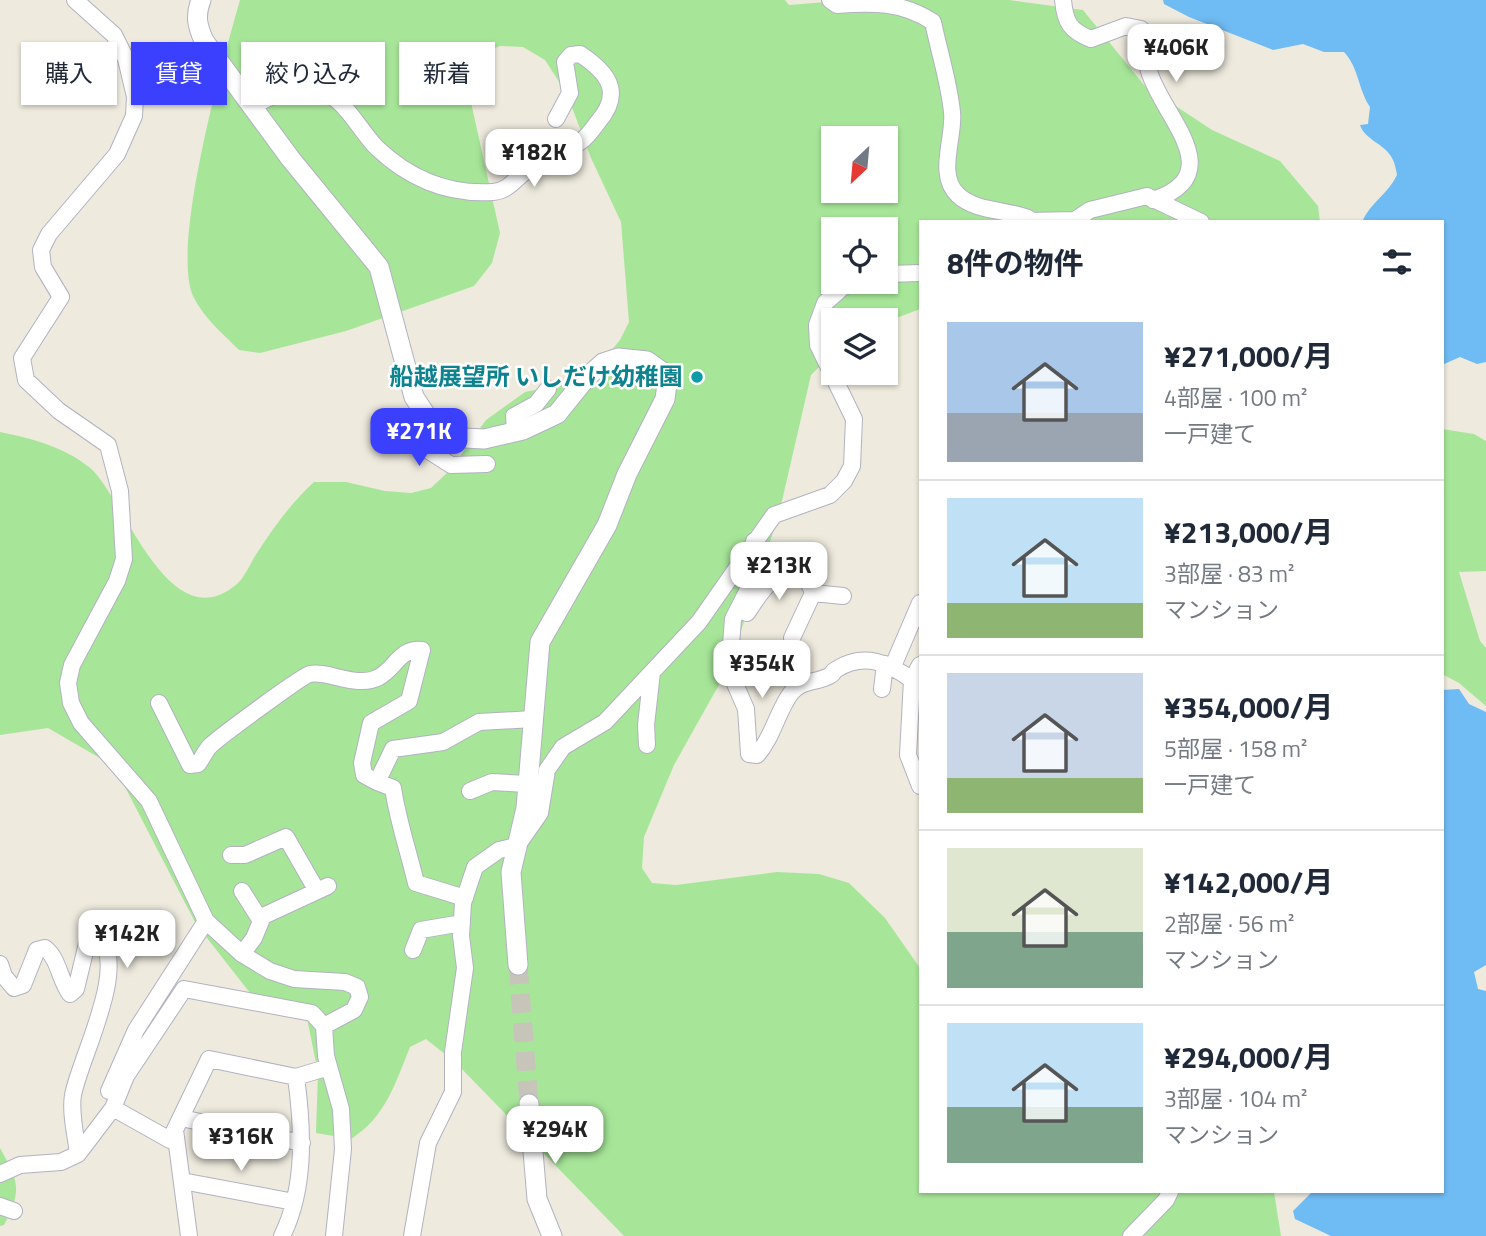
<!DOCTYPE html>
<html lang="ja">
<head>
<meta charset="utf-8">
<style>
  body { margin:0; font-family:"Titillium Web","Noto Sans JP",sans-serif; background:#f6f6f7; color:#1f2937; height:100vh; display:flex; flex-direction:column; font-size:26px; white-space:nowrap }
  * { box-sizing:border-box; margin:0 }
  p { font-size:23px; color:#747a83 }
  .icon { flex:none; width:38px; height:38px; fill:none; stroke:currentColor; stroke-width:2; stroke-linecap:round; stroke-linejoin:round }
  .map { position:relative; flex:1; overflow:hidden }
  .details { position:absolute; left:919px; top:220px; width:525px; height:973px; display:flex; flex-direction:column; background:#fff; border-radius:0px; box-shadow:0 2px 5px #0004 }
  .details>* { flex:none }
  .top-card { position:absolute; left:21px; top:42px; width:665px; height:63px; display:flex; gap:14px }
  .needle { width:46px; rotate:206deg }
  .tools { position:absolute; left:821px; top:126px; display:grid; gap:14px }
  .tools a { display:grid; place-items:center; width:77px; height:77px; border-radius:0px; background:#fff; box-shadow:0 2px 5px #0004; font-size:35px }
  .price { position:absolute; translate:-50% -60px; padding:0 16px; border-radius:14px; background:#fff; color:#222; font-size:23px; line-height:46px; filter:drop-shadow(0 2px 4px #0008) }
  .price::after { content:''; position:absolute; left:50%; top:42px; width:21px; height:16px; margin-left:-10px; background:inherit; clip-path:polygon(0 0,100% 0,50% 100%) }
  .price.selected { background:#3b40ff; color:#fff }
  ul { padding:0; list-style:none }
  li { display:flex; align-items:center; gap:21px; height:175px; padding:0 28px }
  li+li { border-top:2px solid #e0e1e3 }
  li span { display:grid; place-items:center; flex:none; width:196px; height:140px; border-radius:0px; color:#555 }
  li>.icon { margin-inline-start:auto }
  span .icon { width:84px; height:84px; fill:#fffc; stroke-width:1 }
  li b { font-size:30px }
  h2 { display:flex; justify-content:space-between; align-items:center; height:84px; padding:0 28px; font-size:30px }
  .chip { padding:0 24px; border-radius:0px; background:#fff; box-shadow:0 2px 5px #0004; font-size:24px; line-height:63px }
  .chip.selected { background:#3b40ff; color:#fff }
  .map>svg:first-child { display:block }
</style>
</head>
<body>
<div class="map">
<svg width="1486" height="1236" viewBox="0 0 1486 1236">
  <rect width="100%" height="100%" fill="#eeeade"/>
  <path fill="#a7e699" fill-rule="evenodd" d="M240,0H785L789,5L851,0H1009L1083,10L1144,85L1212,130L1280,161L1318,206L1320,222H920V309L886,322L833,320V353L811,375L779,514L730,665L674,765L644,837L642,868L652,883L676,885L777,872L819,874L849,883L885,918L920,968V1192H1274L1281,1236H624L456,1063L426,1039L410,1047C395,1084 386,1116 351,1139L316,1133L318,1073L307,1018L254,998L196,924L124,785L105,761L48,728L0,735V432C31,438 64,447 89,467C124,495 168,643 237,584C245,577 251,562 257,553C274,527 291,503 314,482H346L385,491L411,493L431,488L450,470L486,420L525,392L578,381L596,369L620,340L629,322L621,222L591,158L567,94L545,60L523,47L500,46L484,52L473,72L470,98L500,233L492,263L474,286L346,331L260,353L239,350C224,335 204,318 194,298C169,250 224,56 240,0ZM833,138H886V191H833ZM833,229H886V282H833Z
    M1442,429L1474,434L1486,441V571L1459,572L1480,641L1486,648V706L1459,683L1442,674Z
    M0,1148C18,1180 23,1190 4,1225L0,1226Z"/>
  <path fill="#6fbbf3" d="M1163,0H1486V362L1477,364L1460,357L1442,365V222H1362C1370,203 1388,194 1397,175C1396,170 1395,163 1392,158C1385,144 1365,140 1360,125L1368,124L1370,107C1358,89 1359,68 1344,52H1324L1303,44L1273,50L1189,17L1164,4Z
    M1459,689L1469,704L1486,712V965L1474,972L1478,989L1486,991V1236H1331L1295,1219L1293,1211L1312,1192H1442V690Z"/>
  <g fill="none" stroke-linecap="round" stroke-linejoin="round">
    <path stroke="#c7c4ba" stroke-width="19" stroke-dasharray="19 10" stroke-linecap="butt" d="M518,965L529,1104"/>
    <g stroke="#b2b2c0" stroke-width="18">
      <path id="minor" d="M75,0L114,35L126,59L135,97L134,116L117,154L49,234L41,250L43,267L61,297L22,358L26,380L59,411L108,445L120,491L124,559L117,581L72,665L68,683L71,703L81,723L149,801L206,921L242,954L270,971L294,979L345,982L357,987L360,997L354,1010L324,1026
        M830,0L837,5C872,2 903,2 933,22C939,51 949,82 952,112C955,137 936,175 958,195C976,212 1005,209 1028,218L1030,222
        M1063,0C1065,22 1070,31 1091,39L1126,26L1141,29C1148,43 1144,56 1149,71C1161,115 1232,174 1153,200
        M251,107C270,97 289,86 311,88C342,91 358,129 377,148C410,179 448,195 493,192C509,191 516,177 528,170C545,159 565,153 580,142C587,137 593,129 598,122C623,93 609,73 580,54L571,55L565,62L570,93L556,119
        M1029,221L1075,220L1090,210L1147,196L1201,222
        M886,274L920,273
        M430,419L418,436V444L451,465L487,464
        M515,432L514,416L536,404L548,389
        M754,541L757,572L733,619L729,670L746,709L749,754L757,755C773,737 777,712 791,693C801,680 816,683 829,676C838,671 828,674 837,669C864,652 889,663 912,680L920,665
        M813,593L843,596
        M741,610L747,613C758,596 770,578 788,569C803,573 808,579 813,593L792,638
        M893,666L920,603
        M912,680L908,755L920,786
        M882,689L885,664
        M159,703L190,765L198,764C202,759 205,751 210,746C218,738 303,675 310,674C327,670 358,689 379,677C396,668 399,648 422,650L409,701L371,723L362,763L364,775L377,782L393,749L443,742L479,722L533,719
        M647,745L646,725L652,672
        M377,782L393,788C398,821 408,850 416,883L465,898
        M470,791L492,782L528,784
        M231,855H245L286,837L317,891
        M242,891L261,921L254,938L242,954
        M259,918L328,886
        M413,950L421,930L462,923
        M0,964L4,976L14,988L23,985L37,950L45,948C59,959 59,979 70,994L76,989L89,935L96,931C132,963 81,1054 73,1095C70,1113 76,1136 78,1154
        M109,1091L136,1030L206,921
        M113,1108L170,1140L209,1059L296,1077L329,1067
        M181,1118L302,1143
        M175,1130L189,1236
        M0,1174L20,1165L61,1162L78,1154L113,1108L126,1076L184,989L312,1013L324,1026L326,1056L341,1109L343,1149L334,1236
        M182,1181L294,1202
        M0,1206L14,1211
        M282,1236C306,1188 303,1129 296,1077
        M412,1236L428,1143L453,1092V1052L465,968L461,936L463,903L475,867L499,850L517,846L540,813L547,770L563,747L605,722L699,622L774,515L830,495L844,481L852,466L854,419L818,345L817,325L825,303L843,287L859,282
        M1131,1236L1166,1200L1170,1192"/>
    </g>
    <g stroke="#b2b2c0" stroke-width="21">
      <path id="tertiary" d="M201,0C195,16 197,25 204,41L290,158L379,267L414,397L428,418L442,429L465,438L484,439L523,430L557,414L586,378L603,363L618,358L647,361L661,371L667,384L665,399L627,474L607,525L540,642L526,808L511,872L518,965
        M529,1104L537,1199L552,1236"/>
    </g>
    <use href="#minor" stroke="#fff" stroke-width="16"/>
    <use href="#tertiary" stroke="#fff" stroke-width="19"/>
  </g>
  <circle fill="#0f9aa8" stroke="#fff" stroke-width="2.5" cx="697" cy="377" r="7"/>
  <g text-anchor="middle" stroke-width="5" stroke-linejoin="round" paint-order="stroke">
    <g font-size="24" font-weight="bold" fill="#0d838f" stroke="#fff" text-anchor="end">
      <text x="683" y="385">船越展望所 いしだけ幼稚園</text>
    </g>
  </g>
</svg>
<div class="tools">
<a><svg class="needle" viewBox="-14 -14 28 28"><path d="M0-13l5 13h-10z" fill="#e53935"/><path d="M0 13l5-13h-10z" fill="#747a83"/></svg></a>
<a><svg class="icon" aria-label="locate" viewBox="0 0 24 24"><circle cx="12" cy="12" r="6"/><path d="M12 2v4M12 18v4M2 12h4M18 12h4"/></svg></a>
<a><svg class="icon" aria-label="layers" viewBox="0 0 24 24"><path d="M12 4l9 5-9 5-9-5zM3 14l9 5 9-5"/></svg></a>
</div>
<b class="price" style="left:1176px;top:84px">¥406K</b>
<b class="price" style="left:534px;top:189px">¥182K</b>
<b class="price selected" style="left:419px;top:468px">¥271K</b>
<b class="price" style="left:779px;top:602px">¥213K</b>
<b class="price" style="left:762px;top:700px">¥354K</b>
<b class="price" style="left:127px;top:970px">¥142K</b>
<b class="price" style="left:555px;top:1166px">¥294K</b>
<b class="price" style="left:241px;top:1173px">¥316K</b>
<div class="top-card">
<a class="chip">購入</a>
<a class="chip selected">賃貸</a>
<a class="chip">絞り込み</a>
<a class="chip">新着</a>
</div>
<section class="details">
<h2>8件の物件<svg class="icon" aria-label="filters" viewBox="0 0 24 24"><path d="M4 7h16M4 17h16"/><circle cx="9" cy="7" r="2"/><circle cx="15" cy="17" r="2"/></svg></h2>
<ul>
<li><span style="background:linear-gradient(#a9c7e8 65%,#9aa5b1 0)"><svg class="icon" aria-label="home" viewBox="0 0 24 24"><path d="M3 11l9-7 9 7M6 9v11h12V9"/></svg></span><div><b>¥271,000/月</b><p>4部屋 · 100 m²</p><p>一戸建て</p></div></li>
<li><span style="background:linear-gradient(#bfe0f5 75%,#8fb573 0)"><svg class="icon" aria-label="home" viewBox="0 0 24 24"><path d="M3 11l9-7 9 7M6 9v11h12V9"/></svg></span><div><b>¥213,000/月</b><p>3部屋 · 83 m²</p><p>マンション</p></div></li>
<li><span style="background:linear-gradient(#c9d6e8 75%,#8fb573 0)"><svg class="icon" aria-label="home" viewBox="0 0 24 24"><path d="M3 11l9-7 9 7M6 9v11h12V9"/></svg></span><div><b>¥354,000/月</b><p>5部屋 · 158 m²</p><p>一戸建て</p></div></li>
<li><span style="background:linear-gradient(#dfe7d0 60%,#7fa58c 0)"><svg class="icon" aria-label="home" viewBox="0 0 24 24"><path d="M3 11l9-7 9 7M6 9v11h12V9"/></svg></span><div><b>¥142,000/月</b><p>2部屋 · 56 m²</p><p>マンション</p></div></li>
<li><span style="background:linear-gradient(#bfe0f5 60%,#7fa58c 0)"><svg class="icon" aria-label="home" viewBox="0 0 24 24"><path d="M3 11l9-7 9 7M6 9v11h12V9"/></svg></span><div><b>¥294,000/月</b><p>3部屋 · 104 m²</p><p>マンション</p></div></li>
</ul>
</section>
</div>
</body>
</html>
